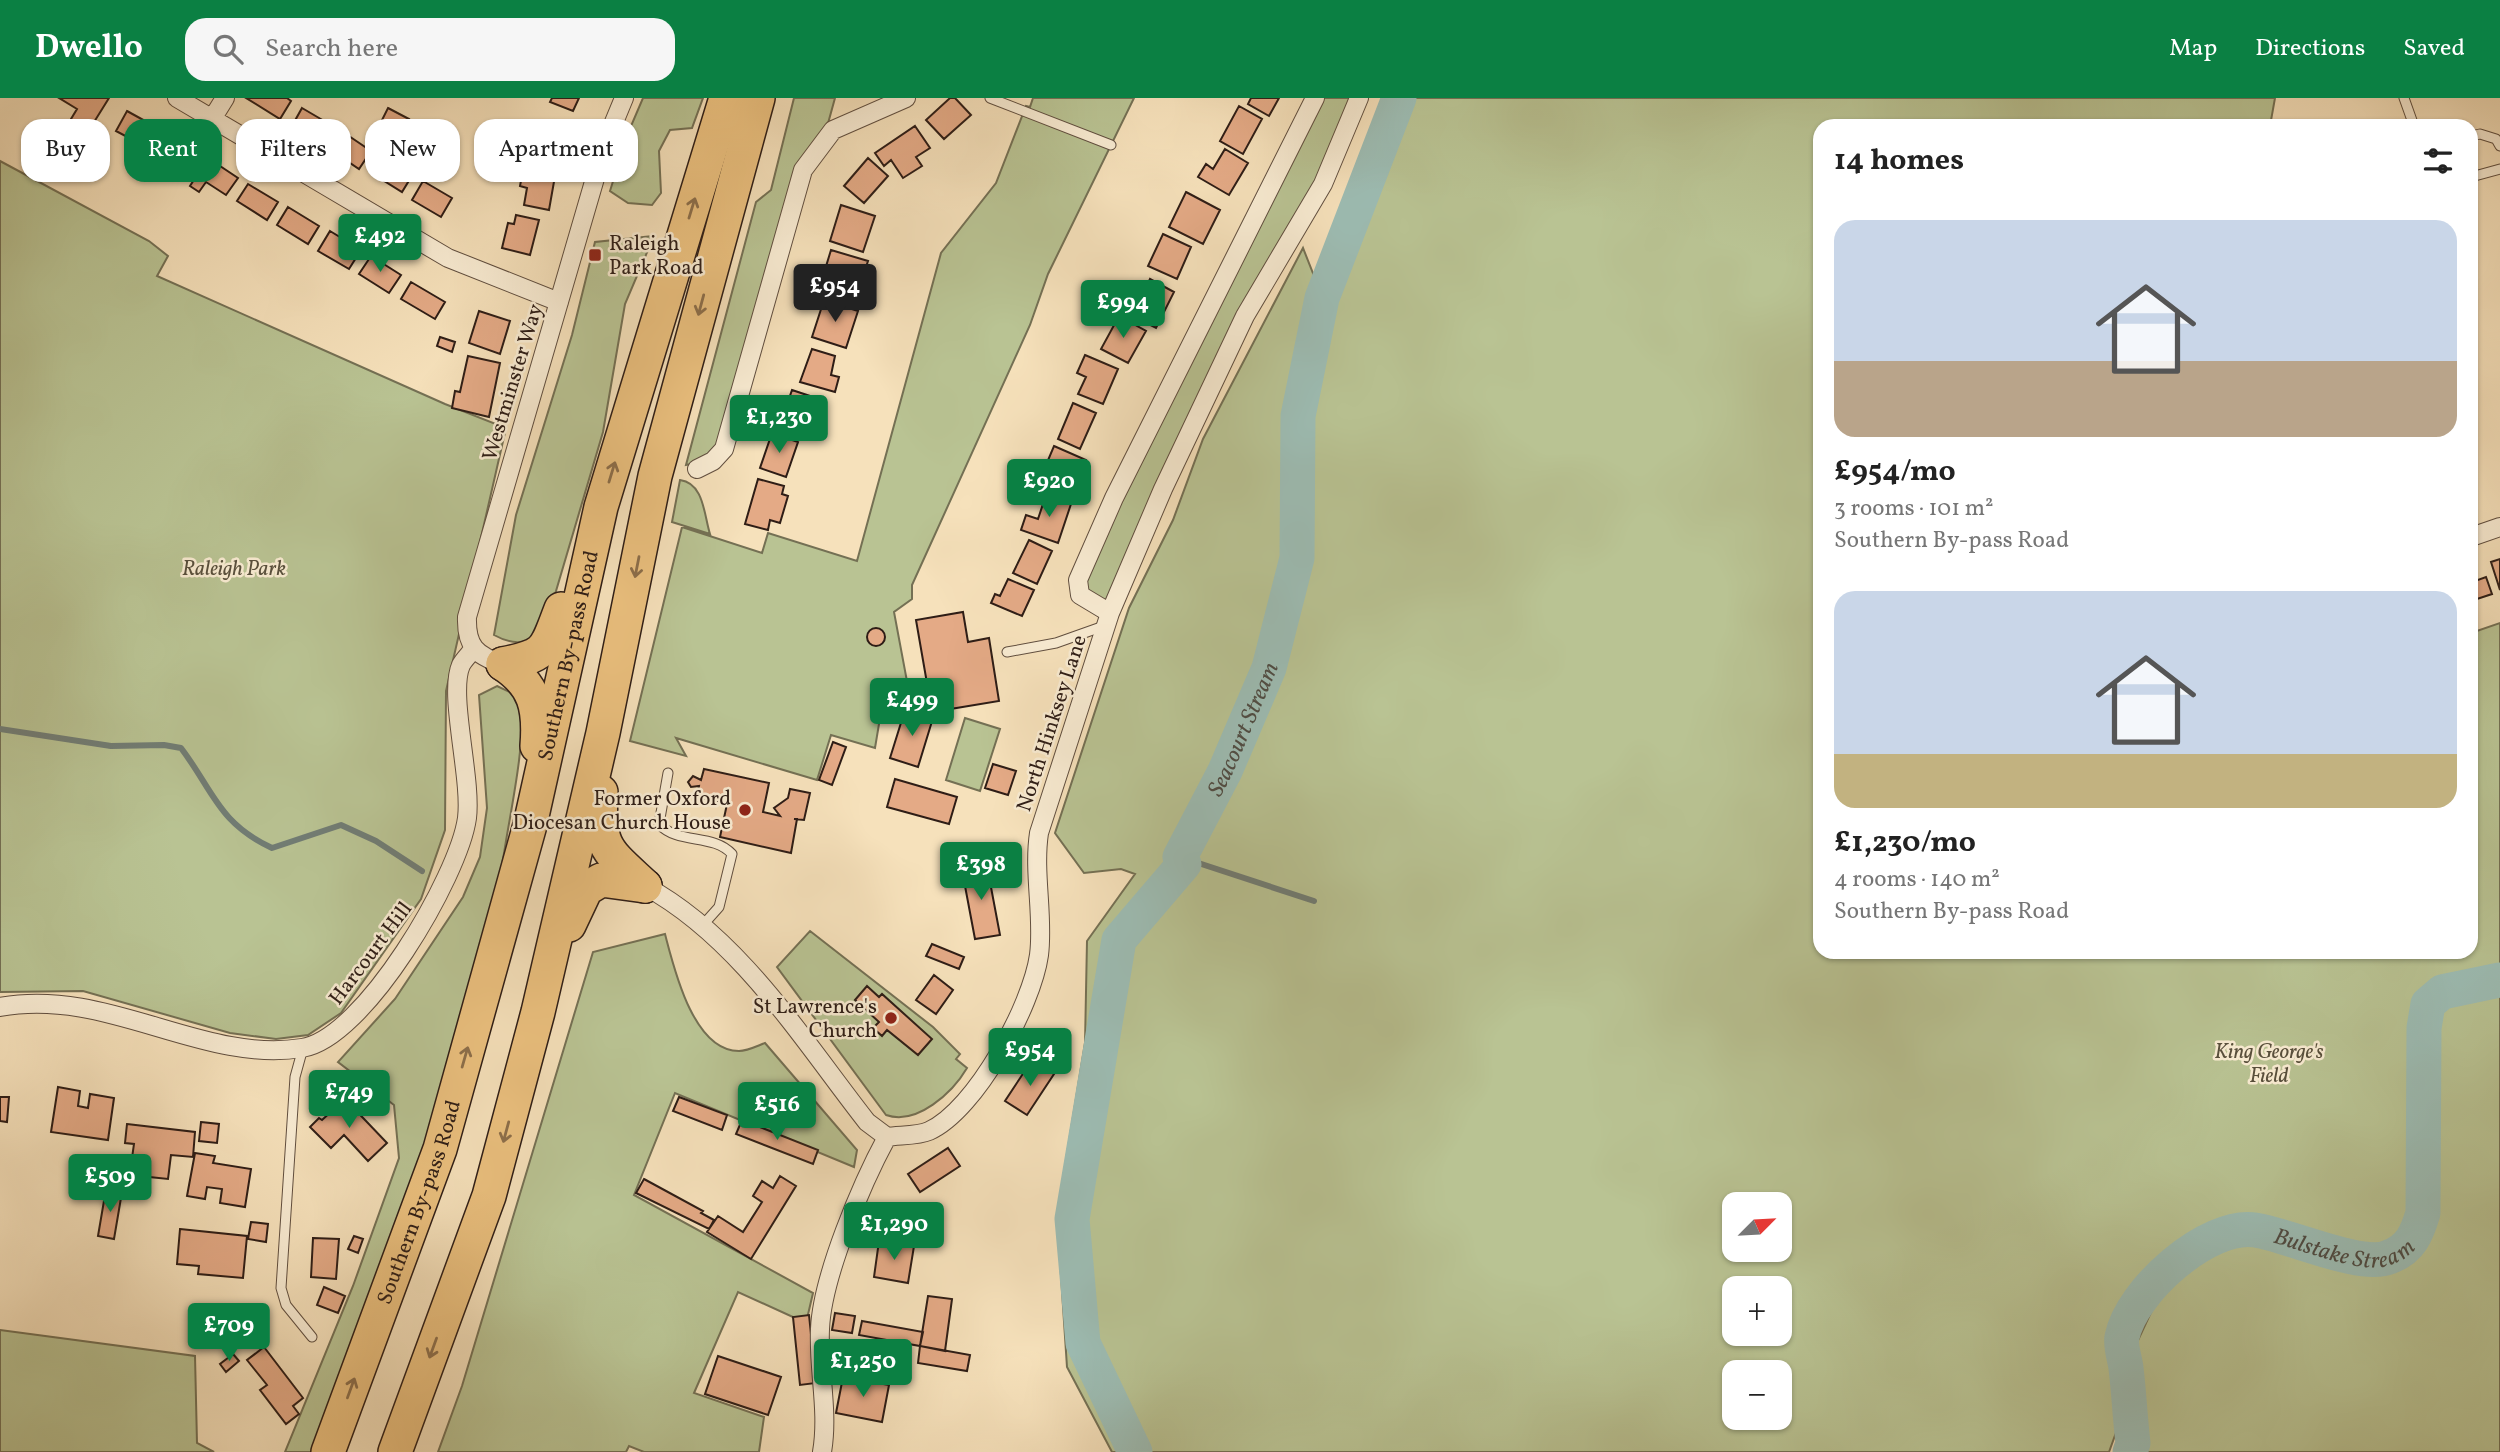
<!DOCTYPE html>
<html lang="en">
<head>
<meta charset="utf-8">
<style>
  body { margin:0; font-family:Vollkorn,serif; background:#f6f6f6; color:#222; height:100vh; display:flex; flex-direction:column; font-size:26px; white-space:nowrap }
  * { box-sizing:border-box; margin:0 }
  p { font-size:23px; color:#767676 }
  .icon { flex:none; width:38px; height:38px; fill:none; stroke:currentColor; stroke-width:2; stroke-linecap:round; stroke-linejoin:round }
  .map { position:relative; flex:1; overflow:hidden }
  .side { position:absolute; left:1813px; top:21px; width:665px; height:840px; display:flex; flex-direction:column; background:#fff; border-radius:21px; box-shadow:0 2px 5px #0004 }
  .side>* { flex:none }
  .hud { position:absolute; left:21px; top:21px; width:665px; height:63px; display:flex; gap:14px }
  .needle { width:46px; rotate:66deg }
  .fabs { position:absolute; left:1722px; top:1094px; display:grid; gap:14px }
  .fabs a { display:grid; place-items:center; width:70px; height:70px; border-radius:14px; background:#fff; box-shadow:0 2px 5px #0004; font-size:35px }
  .price { position:absolute; translate:-50% -60px; padding:0 16px; border-radius:7px; background:#0b8043; color:#fff; font-size:23px; line-height:46px; filter:drop-shadow(0 2px 4px #0008) }
  .price::after { content:''; position:absolute; left:50%; top:42px; width:21px; height:16px; margin-left:-10px; background:inherit; clip-path:polygon(0 0,100% 0,50% 100%) }
  .price.selected { background:#222; color:#fff }
  ul { padding:0; list-style:none }
  li { display:grid; align-content:center; gap:14px; height:371px; padding:0 21px }
  li span { display:grid; place-items:center; height:217px; border-radius:21px; color:#555 }
  li>.icon { margin-inline-start:auto }
  span .icon { width:126px; height:126px; fill:#fffc; stroke-width:1 }
  li b { font-size:30px }
  h2 { display:flex; justify-content:space-between; align-items:center; height:84px; padding:0 21px; font-size:30px }
  .pill { padding:0 24px; border-radius:21px; background:#fff; box-shadow:0 2px 5px #0004; font-size:24px; line-height:63px }
  .pill.selected { background:#0b8043; color:#fff }
  header { display:flex; align-items:center; gap:42px; box-sizing:border-box; height:98px; padding:0 35px; background:#0b8043; color:#fff }
  header strong { font-size:33px }
  nav { display:flex; gap:38px; margin-inline-start:auto; font-size:24px }
  .search { width:490px; height:63px; background:#f6f6f6; display:flex; align-items:center; gap:18px; box-sizing:border-box; padding:0 24px; border-radius:21px; color:#767676; font-size:26px }
  .map>svg:first-child { display:block }
</style>
</head>
<body>
<header>
<strong>Dwello</strong>
<div class="search"><svg class="icon" aria-label="search" viewBox="0 0 24 24"><circle cx="10" cy="10" r="6"/><path d="M15 15l6 6"/></svg>Search here</div>
<nav><a>Map</a><a>Directions</a><a>Saved</a></nav>
</header>
<div class="map">
<svg width="2500" height="1354" viewBox="0 0 2500 1354">
  <rect width="100%" height="100%" fill="#f6e1bb"/>
  <filter id="stains"><feTurbulence type="fractalNoise" baseFrequency=".00286" numOctaves="4"/><feColorMatrix values="0 0 0 0 .2 0 0 0 0 .09 0 0 0 0 .02 0 0 0 .5 -.17"/></filter>
  <radialGradient id="worn" r=".72"><stop offset=".6" stop-color="#630" stop-opacity="0"/><stop offset="1" stop-color="#630" stop-opacity=".3"/></radialGradient>
  <path fill="#b9c393" stroke="#747054" stroke-width="2" fill-rule="evenodd" d="M643,0H703L692,30L670,32L659,53L661,95L652,107L628,105L610,93L628,35Z
    M794,0H835L827,29L802,66L722,345L701,364L686,367L756,104L771,92Z
    M1033,0H1134L1048,176L1030,227L912,487V501L894,514L909,594L882,608L875,650L831,637L817,682L676,640L686,658L630,643L682,429L762,455L768,435L857,463L941,155L996,85L1026,8L1030,9Z
    M1315,0H1359L1245,218L1110,515L1080,497L1114,400Z
    M1401,0H2275L2270,28H1820V854H2471V535L2500,525V1354H2147L2133,1253L2161,1193L2151,1166L2111,1225L2108,1258L2119,1316L2118,1329L2109,1354H1112L1067,1269L1057,1117L1085,945L1087,843L1135,776L1121,771L1084,775L1055,735L1129,510L1173,422L1203,341L1303,150L1322,198ZM1734,1106H1780V1152H1734ZM1734,1190H1780V1236H1734ZM1734,1274H1780V1320H1734Z
    M0,63L149,143L168,158L157,178L445,306L506,330L446,593L445,732L421,801L341,915L308,937L276,941L230,935L83,893L0,894Z
    M654,138L625,206L603,334L543,537C524,546 512,547 494,537L516,417L572,237L595,144Z
    M680,382C704,385 704,417 710,436L672,424Z
    M497,588L522,600C524,646 515,691 507,737C474,950 386,1152 312,1354H285L353,1188L399,1060L394,1007L338,964L395,901L463,799L480,759L487,710L479,597Z
    M965,620L1000,631L980,693L946,682Z
    M810,833L933,929L960,956L956,961L967,970C953,994 917,1028 886,1017L777,869Z
    M665,836C674,870 693,953 739,953C747,953 757,948 765,945L857,1052L854,1069L675,995L634,1097L813,1195L806,1225L738,1194L694,1295L764,1319L759,1354H644L629,1348L626,1354H438L462,1288L593,854Z
    M0,1232L195,1258L197,1345L214,1354H0Z"/>
  <g fill="none" stroke-linecap="round" stroke-linejoin="round">
    <path stroke="#717d75" stroke-width="6" d="M0,631L111,648L164,647L181,650C213,692 218,725 272,750L341,727L376,743L422,773
      M1180,759L1314,803"/>
    <g stroke="#9dbdb4" stroke-width="35">
      <path id="s1" d="M1135,1354L1083,1245L1072,1121L1119,842L1184,766L1180,759L1225,673L1269,570L1297,460L1298,318L1322,200L1399,0"/>
      <path id="s2" d="M2130,1354L2133,1345C2130,1320 2129,1295 2126,1270C2125,1261 2120,1248 2122,1239C2131,1193 2208,1125 2255,1132C2289,1137 2361,1171 2389,1159C2411,1151 2417,1135 2423,1115L2424,930L2428,906L2442,894L2500,882"/>
    </g>
  </g>
  <path fill="#e4aa86" stroke="#2e1d16" stroke-width="2" d="M59,0H109L86,37L68,26L77,11Z
    M246,0H287L291,3L280,21Z
    M552,0H579L573,13L550,4Z
    M950,0H955L971,17L944,41L926,22Z
    M1251,0H1279L1269,18L1248,6Z
    M1239,8L1262,21L1243,56L1220,43Z
    M302,10L331,27L321,45L292,28Z
    M388,10L409,21L398,43L377,32Z
    M127,13L156,29L146,49L116,33Z
    M545,26L575,37L563,70L533,59Z
    M915,28L930,50L916,59L922,68L903,80L891,62L884,68L875,55Z
    M343,34L371,53L359,71L331,52Z
    M167,36L197,55L186,73L156,55Z
    M1225,51L1248,65L1229,97L1198,79L1206,66L1213,71Z
    M384,58L413,76L402,94L373,76Z
    M208,60L238,80L226,97L206,84L199,94L190,88Z
    M868,60L888,78L864,105L844,88Z
    M523,72L555,78L549,112L524,107L527,90L520,88Z
    M423,83L452,100L441,119L412,102Z
    M248,86L278,104L267,122L237,103Z
    M1186,94L1220,112L1203,146L1169,129Z
    M841,107L875,118L863,154L830,143Z
    M288,109L319,128L308,146L277,127Z
    M516,117L539,122L530,157L502,150L508,125L514,126Z
    M330,133L361,152L349,171L318,153Z
    M1163,136L1191,149L1177,181L1148,168Z
    M831,152L868,163L864,175L853,172L850,183L861,187L858,199L820,188Z
    M371,158L401,177L389,195L359,176Z
    M1150,181L1174,194L1156,230L1133,218Z
    M411,184L445,204L435,221L401,201Z
    M824,202L858,213L846,250L812,239Z
    M479,213L510,223L500,256L469,245Z
    M1119,218L1146,233L1128,265L1101,251Z
    M440,239L455,244L452,254L437,248Z
    M812,251L835,258L831,277L839,279L835,294L800,284Z
    M1085,257L1118,271L1103,306L1078,296L1086,279L1077,275Z
    M468,258L500,265L489,319L452,310L455,293L460,294Z
    M792,292L819,301L807,337L780,327Z
    M1073,305L1096,315L1080,351L1058,341Z
    M772,335L798,344L786,379L760,370Z
    M1054,348L1086,362L1071,399L1038,386Z
    M758,381L784,388L782,396L788,398L780,425L770,422L768,432L745,426Z
    M1054,397L1072,403L1058,445L1021,432L1026,417L1038,421L1045,400L1052,402Z
    M1029,442L1052,453L1037,486L1013,475Z
    M2500,461V492L2491,464Z
    M2486,479L2492,496L2477,501L2472,484Z
    M1008,481L1034,492L1022,518L991,505L995,496L1000,498Z
    M963,514L968,544L989,540L999,603L932,614L916,522Z
    M867 539a9 9 0 1 1 18 0a9 9 0 1 1-18 0Z
    M905,612L933,620L918,669L890,660Z
    M833,644L846,649L832,687L819,682Z
    M993,666L1016,673L1008,697L985,690Z
    M704,671L769,685L763,714L780,718L774,710L788,700L790,691L810,695L804,722L794,721H797L791,755L720,739L727,706L697,699L699,688L691,689L688,684L693,678L701,682Z
    M895,681L957,699L949,726L887,709Z
    M987,768L1000,837L975,841L962,772Z
    M932,846L964,859L959,871L926,858Z
    M934,877L953,892L936,916L916,902Z
    M867,888L879,899L882,896L932,941L918,957L887,932L882,938L873,930L879,924L855,902Z
    M1032,962L1054,976L1027,1017L1005,1003Z
    M58,989L80,993L78,1008L88,1010L90,996L114,1000L108,1042L51,1034Z
    M0,999H9L7,1024L0,1023Z
    M679,999L727,1017L722,1032L673,1013Z
    M345,1001L387,1045L368,1063L344,1037L331,1050L310,1029L319,1020L322,1022Z
    M742,1022L818,1052L813,1066L736,1036Z
    M201,1024L219,1026L217,1045L199,1043Z
    M127,1026L195,1034L193,1059L171,1057L168,1081L140,1078L142,1061L132,1060L134,1046L125,1045Z
    M948,1050L960,1068L920,1094L908,1076Z
    M195,1055L215,1058L213,1065L251,1071L245,1109L220,1105L222,1091L207,1089L205,1101L187,1098Z
    M780,1078L796,1088L751,1161L707,1134L718,1118L743,1134L762,1104L753,1098L762,1083L773,1090Z
    M644,1081L703,1113L701,1115L714,1122L709,1131L636,1095Z
    M106,1091L122,1094L114,1141L98,1138Z
    M251,1124L268,1126L266,1144L248,1141Z
    M882,1125L900,1128L897,1146L879,1143Z
    M180,1131L247,1138L243,1180L198,1176L199,1168L177,1166Z
    M354,1138L363,1141L358,1155L348,1151Z
    M313,1140L339,1141L336,1181L311,1179Z
    M879,1143L914,1148L908,1185L874,1179Z
    M324,1189L345,1198L338,1215L317,1207Z
    M928,1198L952,1201L945,1253L920,1248Z
    M835,1215L855,1218L852,1235L832,1232Z
    M809,1217L816,1285L800,1287L793,1219Z
    M862,1223L923,1234L920,1248L859,1237Z
    M920,1248L970,1257L967,1273L918,1265Z
    M264,1249L303,1300L293,1308L299,1316L286,1326L260,1292L267,1287L247,1262Z
    M233,1256L239,1263L226,1274L220,1266Z
    M718,1258L781,1279L768,1317L705,1296Z
    M843,1279L889,1287L882,1324L836,1315Z"/>
  <g fill="none" stroke-linecap="round" stroke-linejoin="round">
    <g stroke="#604e3f" stroke-width="11">
      <path id="lane" d="M990,0L1111,47
        M2404,0L2414,28
        M2471,38L2480,36L2496,41L2500,48
        M2471,79L2500,71
        M1007,554L1056,545L1104,528
        M668,675L659,726C678,747 713,735 732,756L719,809L702,828
        M303,950L295,979L281,1190L286,1207L312,1239"/>
    </g>
    <g stroke="#604e3f" stroke-width="20">
      <path id="street" d="M177,0L448,160L559,204
        M212,21L225,0
        M697,371L713,363L724,351L803,72L833,32L906,0
        M2471,439L2500,429
        M1110,515L1080,497L1078,482L1114,400L1315,0
        M503,566C476,558 466,548 467,519L605,46L624,0
        M645,788C739,839 802,941 867,1024L887,1039C899,1037 918,1038 929,1033C976,1012 1032,907 1039,857C1044,819 1033,775 1039,735L1110,515L1163,391L1245,218L1323,86L1359,0
        M0,909C107,889 202,966 302,950C364,941 459,778 467,720C472,680 448,596 461,567C464,561 471,555 474,550
        M822,1354C829,1313 818,1272 820,1231C822,1179 862,1085 887,1039"/>
    </g>
    <g stroke="#2e1d16" stroke-width="36">
      <g id="highway">
        <path d="M503,566C548,557 545,552 561,511"/>
        <path d="M503,566C535,587 540,610 537,648"/>
        <path d="M601,694C598,750 606,752 645,788"/>
        <path d="M569,827L586,791L601,782L645,788"/>
        <path id="s3" d="M328,1354L440,1051L530,727L601,409L726,0"/>
        <path d="M395,1354L489,1098L538,914L603,635L655,378L758,0"/>
      </g>
    </g>
    <use href="#lane" stroke="#f9ecd3" stroke-width="9"/>
    <use href="#street" stroke="#f9ecd3" stroke-width="18"/>
    <use href="#highway" stroke="#ebc07e" stroke-width="33"/>
  </g>
  <defs><path id="oneway-shaft" d="M-6 0H5M1.5-3L5.5 0L1.5 3" fill="none" stroke-width="1.6" stroke-linecap="round" stroke-linejoin="round" transform="scale(1.75)"/></defs>
  <g stroke="#8c6e4a">
    <use href="#oneway-shaft" transform="translate(692 110) rotate(-73)"/>
    <use href="#oneway-shaft" transform="translate(701 207) rotate(105)"/>
    <use href="#oneway-shaft" transform="translate(612 374) rotate(-73)"/>
    <use href="#oneway-shaft" transform="translate(637 469) rotate(101)"/>
    <use href="#oneway-shaft" transform="translate(465 959) rotate(-74)"/>
    <use href="#oneway-shaft" transform="translate(506 1034) rotate(105)"/>
    <use href="#oneway-shaft" transform="translate(433 1250) rotate(110)"/>
    <use href="#oneway-shaft" transform="translate(351 1290) rotate(-70)"/>
  </g>
  <g fill="#8f2418" stroke="#f9ecd3" stroke-width="2.5">
    <rect x="588" y="150" width="14" height="14" rx="3.5"/>
    <circle cx="745" cy="712" r="7"/>
    <circle cx="891" cy="920" r="7"/>
  </g>
  <g text-anchor="middle" stroke-width="5" stroke-linejoin="round" paint-order="stroke">
    <g font-size="21" fill="#2e1d16" stroke="#f9ecd3" text-anchor="end">
      <text x="609" y="152" text-anchor="start">Raleigh<tspan x="609" dy="24">Park Road</tspan></text>
      <text x="731" y="707">Former Oxford<tspan x="731" dy="24">Diocesan Church House</tspan></text>
      <text x="877" y="915">St Lawrence's<tspan x="877" dy="24">Church</tspan></text>
    </g>
    <g font-size="21" fill="#2e1d16" stroke="#f9ecd3">
      <text transform="translate(512 284) rotate(-73)" y="7">Westminster Way</text>
      <text dy="7" stroke="none"><textPath href="#s3" startOffset="833">Southern By-pass Road</textPath></text>
      <text transform="translate(1051 625) rotate(-72)" y="7">North Hinksey Lane</text>
      <text transform="translate(370 855) rotate(-53)" y="7">Harcourt Hill</text>
      <text dy="7" stroke="none"><textPath href="#s3" startOffset="266">Southern By-pass Road</textPath></text>
    </g>
    <g font-size="21" font-style="italic" fill="#584f3c" stroke="#f9ecd3">
      <text x="234" y="477">Raleigh Park</text>
      <text x="2269" y="960">King George's<tspan x="2269" dy="24">Field</tspan></text>
    </g>
    <g font-size="23" font-style="italic" fill="#4f4d45" stroke="#f9ecd3">
      <text dy="8" stroke="none"><textPath href="#s1" startOffset="779">Seacourt Stream</textPath></text>
      <text dy="8" stroke="none"><textPath href="#s2" startOffset="390">Bulstake Stream</textPath></text>
    </g>
  </g>
  <rect width="100%" height="100%" filter="url(#stains)"/>
  <rect width="100%" height="100%" fill="url(#worn)"/>
</svg>
<div class="fabs">
<a><svg class="needle" viewBox="-14 -14 28 28"><path d="M0-13l5 13h-10z" fill="#e53935"/><path d="M0 13l5-13h-10z" fill="#767676"/></svg></a>
<a>+</a>
<a>−</a>
</div>
<b class="price" style="left:380px;top:176px">£492</b>
<b class="price selected" style="left:835px;top:226px">£954</b>
<b class="price" style="left:1123px;top:242px">£994</b>
<b class="price" style="left:779px;top:357px">£1,230</b>
<b class="price" style="left:1049px;top:421px">£920</b>
<b class="price" style="left:912px;top:640px">£499</b>
<b class="price" style="left:981px;top:804px">£398</b>
<b class="price" style="left:1030px;top:990px">£954</b>
<b class="price" style="left:349px;top:1032px">£749</b>
<b class="price" style="left:777px;top:1044px">£516</b>
<b class="price" style="left:110px;top:1116px">£509</b>
<b class="price" style="left:894px;top:1164px">£1,290</b>
<b class="price" style="left:229px;top:1265px">£709</b>
<b class="price" style="left:863px;top:1301px">£1,250</b>
<div class="hud">
<a class="pill">Buy</a>
<a class="pill selected">Rent</a>
<a class="pill">Filters</a>
<a class="pill">New</a>
<a class="pill">Apartment</a>
</div>
<section class="side">
<h2>14 homes<svg class="icon" aria-label="filters" viewBox="0 0 24 24"><path d="M4 7h16M4 17h16"/><circle cx="9" cy="7" r="2"/><circle cx="15" cy="17" r="2"/></svg></h2>
<ul>
<li><span style="background:linear-gradient(#c9d6e8 65%,#b9a48a 0)"><svg class="icon" aria-label="home" viewBox="0 0 24 24"><path d="M3 11l9-7 9 7M6 9v11h12V9"/></svg></span><div><b>£954/mo</b><p>3 rooms · 101 m²</p><p>Southern By-pass Road</p></div></li>
<li><span style="background:linear-gradient(#c9d6e8 75%,#c2b280 0)"><svg class="icon" aria-label="home" viewBox="0 0 24 24"><path d="M3 11l9-7 9 7M6 9v11h12V9"/></svg></span><div><b>£1,230/mo</b><p>4 rooms · 140 m²</p><p>Southern By-pass Road</p></div></li>
</ul>
</section>
</div>
</body>
</html>
